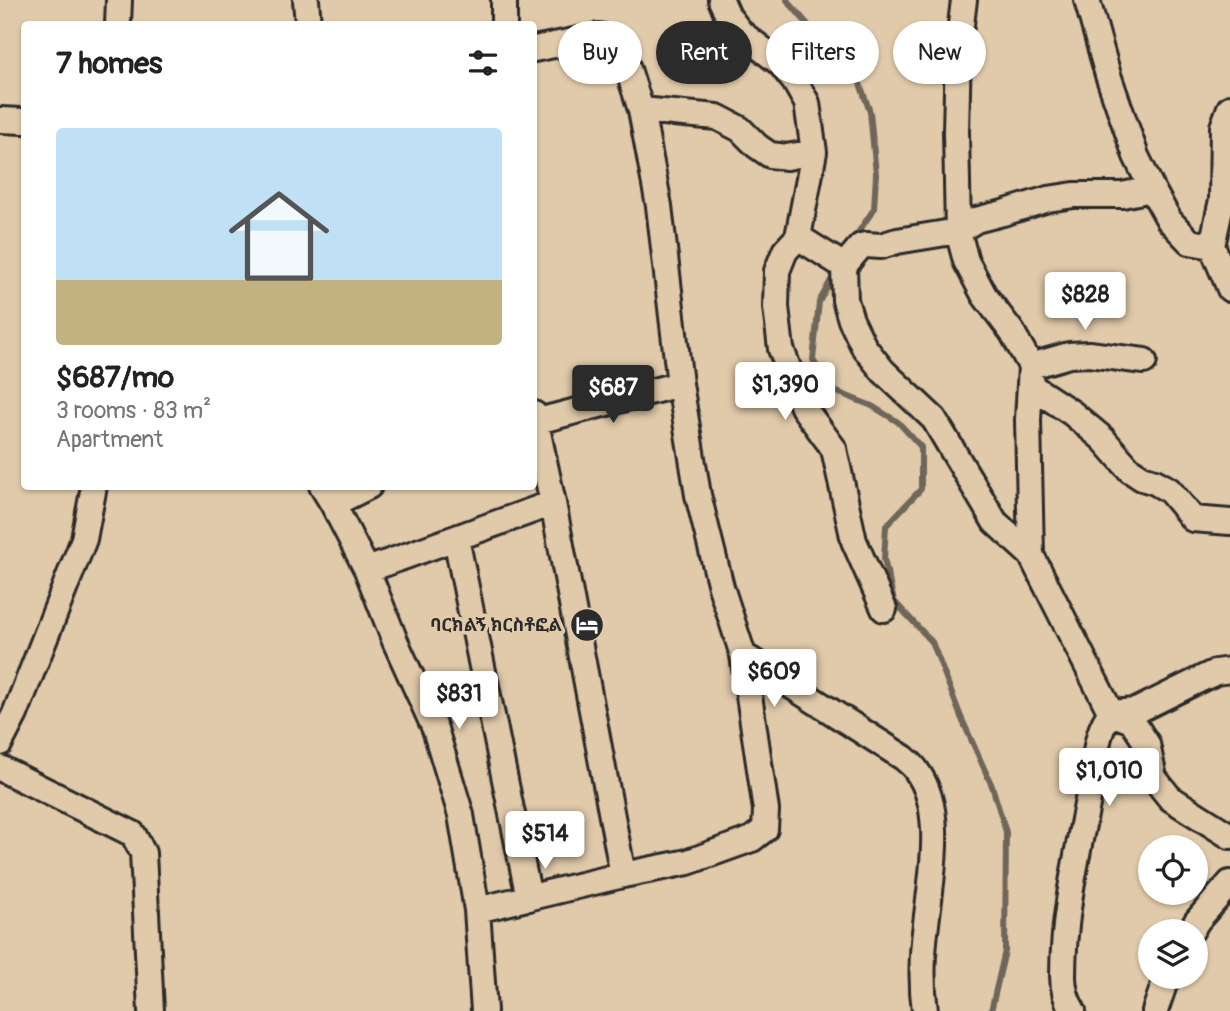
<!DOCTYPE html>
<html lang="en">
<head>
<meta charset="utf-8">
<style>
  body { margin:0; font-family:Pangolin,"Noto Sans Ethiopic",sans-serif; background:#f6f6f6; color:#222; height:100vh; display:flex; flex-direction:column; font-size:26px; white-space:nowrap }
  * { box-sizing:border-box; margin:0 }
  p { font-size:23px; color:#767676 }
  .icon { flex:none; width:38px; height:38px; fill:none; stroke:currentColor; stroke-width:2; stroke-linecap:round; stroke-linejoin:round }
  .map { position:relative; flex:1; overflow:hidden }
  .panel { position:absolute; left:21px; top:21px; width:516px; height:469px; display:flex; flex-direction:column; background:#fff; border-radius:7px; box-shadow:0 2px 5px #0004 }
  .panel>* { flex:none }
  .guide { position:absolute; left:558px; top:21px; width:565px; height:63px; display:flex; gap:14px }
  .fabs { position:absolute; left:1138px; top:835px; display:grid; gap:14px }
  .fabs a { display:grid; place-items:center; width:70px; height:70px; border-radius:50%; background:#fff; box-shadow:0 2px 5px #0004; font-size:35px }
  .price { position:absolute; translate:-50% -60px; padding:0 16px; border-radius:7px; background:#fff; color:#222; font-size:23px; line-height:46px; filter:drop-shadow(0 2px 4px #0008) }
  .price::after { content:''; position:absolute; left:50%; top:42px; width:21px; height:16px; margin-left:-10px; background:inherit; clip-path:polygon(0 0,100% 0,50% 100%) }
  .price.active { background:#2b2b2b; color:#fff }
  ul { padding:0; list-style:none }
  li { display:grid; align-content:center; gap:14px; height:371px; padding:0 35px }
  li span { display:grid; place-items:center; height:217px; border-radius:7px; color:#555 }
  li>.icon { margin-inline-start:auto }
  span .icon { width:126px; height:126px; fill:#fffc; stroke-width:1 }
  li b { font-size:30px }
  h2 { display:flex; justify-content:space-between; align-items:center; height:84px; padding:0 35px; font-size:30px }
  .tag { padding:0 24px; border-radius:32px; background:#fff; box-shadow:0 2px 5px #0004; font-size:24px; line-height:63px }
  .tag.active { background:#2b2b2b; color:#fff }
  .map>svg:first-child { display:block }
</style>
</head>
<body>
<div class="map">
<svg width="1230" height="1011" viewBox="0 0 1230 1011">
  <rect width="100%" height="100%" fill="#e1caaa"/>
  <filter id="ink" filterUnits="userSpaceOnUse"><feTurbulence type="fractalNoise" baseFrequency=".0143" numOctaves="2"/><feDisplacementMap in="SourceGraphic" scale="14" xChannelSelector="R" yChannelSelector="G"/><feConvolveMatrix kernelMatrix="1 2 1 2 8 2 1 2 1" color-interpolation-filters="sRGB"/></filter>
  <g filter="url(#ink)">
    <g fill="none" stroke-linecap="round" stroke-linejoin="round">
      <path stroke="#6e665a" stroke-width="6" d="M787,0L809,26L836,36L852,61L870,112L876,174L874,209L851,243
        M836,271L819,302L813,360L832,390L872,406L898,422L921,447V489L886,526L884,559L894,601L932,642L961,717L992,786L1006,832L1005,951L991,1011"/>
      <g stroke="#2b2b2b" stroke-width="30">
        <path id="street" d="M306,0L308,24
          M721,0L728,16L741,33L780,63L795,82L807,103L814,152L798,237L844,266
          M964,0L958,49L956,132L958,231L966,261L984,295L1012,332L1031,366L1028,420L1031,555L1111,713L1132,721L1147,744L1154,778L1170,798L1230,836
          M1087,0L1108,75L1136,156L1152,189L1169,220L1190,242L1212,246
          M118,24L119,0
          M504,24V0
          M534,49L599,36L612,39L621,47L641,110L659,206L680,384L698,495L721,587L743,655L766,810L765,829L752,839L688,862L623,875L553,503L534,414
          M1230,108L1223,127L1222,200L1212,246L1230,289
          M641,110L717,117L740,129L757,146L770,155L787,157L814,152
          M0,120L24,121
          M798,237L785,251L777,271L776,307L781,349L803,407L834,449L854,541L884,609
          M1031,366L1069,355L1089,354L1144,361
          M1031,386L1072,413L1103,439L1130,470L1142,478L1155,482L1169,490L1193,519L1230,522
          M534,422L680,384
          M322,486L333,504L367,570L395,641L435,729L461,815L477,910L484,1011
          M333,504L369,486
          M456,538L529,898
          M1031,555L995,522L934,419L883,371L864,347L851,320L845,300L844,266L861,246L866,245L881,246L897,241L958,231L976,220L1003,213L1048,199L1074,195H1122L1152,189
          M367,570L553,503
          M743,655L904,758C908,762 913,765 916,770C946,809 931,878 926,924C922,953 921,982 925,1011
          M0,743L15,714L84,539L94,486
          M0,768L133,834L143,853L151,1011
          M477,910L623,875
          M1191,931L1197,921L1230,883
          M1073,1011C1066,1000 1063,989 1063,976C1063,911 1079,848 1091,784C1096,761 1095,731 1111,713L1136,711L1205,677L1216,672L1230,670
          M1155,1011L1167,976"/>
      </g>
      <use href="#street" stroke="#e1caaa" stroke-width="24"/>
    </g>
  </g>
  <defs>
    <g id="hotel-disc" transform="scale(1.75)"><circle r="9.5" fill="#2b2b2b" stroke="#e1caaa"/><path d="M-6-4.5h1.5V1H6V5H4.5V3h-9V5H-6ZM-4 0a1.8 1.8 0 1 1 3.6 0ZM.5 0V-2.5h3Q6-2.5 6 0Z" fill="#fff"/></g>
  </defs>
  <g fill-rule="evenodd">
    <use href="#hotel-disc" x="587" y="625"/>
  </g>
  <g text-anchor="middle" stroke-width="7" stroke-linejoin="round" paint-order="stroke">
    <g font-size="18" font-weight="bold" fill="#2b2b2b" stroke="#e1caaa" text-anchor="end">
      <text x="562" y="631">ባርክልኝ ክርስቶፎል</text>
    </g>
  </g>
</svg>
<div class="fabs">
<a><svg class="icon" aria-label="locate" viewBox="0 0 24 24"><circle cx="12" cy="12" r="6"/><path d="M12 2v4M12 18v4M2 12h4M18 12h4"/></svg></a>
<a><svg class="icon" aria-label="layers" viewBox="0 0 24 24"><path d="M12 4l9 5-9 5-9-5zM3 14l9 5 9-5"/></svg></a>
</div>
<b class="price" style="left:1085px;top:332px">$828</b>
<b class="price" style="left:785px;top:422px">$1,390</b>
<b class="price active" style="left:613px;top:425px">$687</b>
<b class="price" style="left:774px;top:709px">$609</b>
<b class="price" style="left:459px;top:731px">$831</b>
<b class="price" style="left:1109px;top:808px">$1,010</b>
<b class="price" style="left:545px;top:871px">$514</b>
<div class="guide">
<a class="tag">Buy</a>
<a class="tag active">Rent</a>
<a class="tag">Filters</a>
<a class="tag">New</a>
</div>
<section class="panel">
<h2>7 homes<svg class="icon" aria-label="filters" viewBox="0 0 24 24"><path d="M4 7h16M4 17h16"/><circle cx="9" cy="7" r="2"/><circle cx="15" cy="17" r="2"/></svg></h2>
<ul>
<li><span style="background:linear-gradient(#bfe0f5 70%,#c2b280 0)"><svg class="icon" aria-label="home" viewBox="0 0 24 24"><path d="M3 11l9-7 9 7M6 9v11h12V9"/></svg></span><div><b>$687/mo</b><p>3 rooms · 83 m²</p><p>Apartment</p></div></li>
</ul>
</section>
</div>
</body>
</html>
